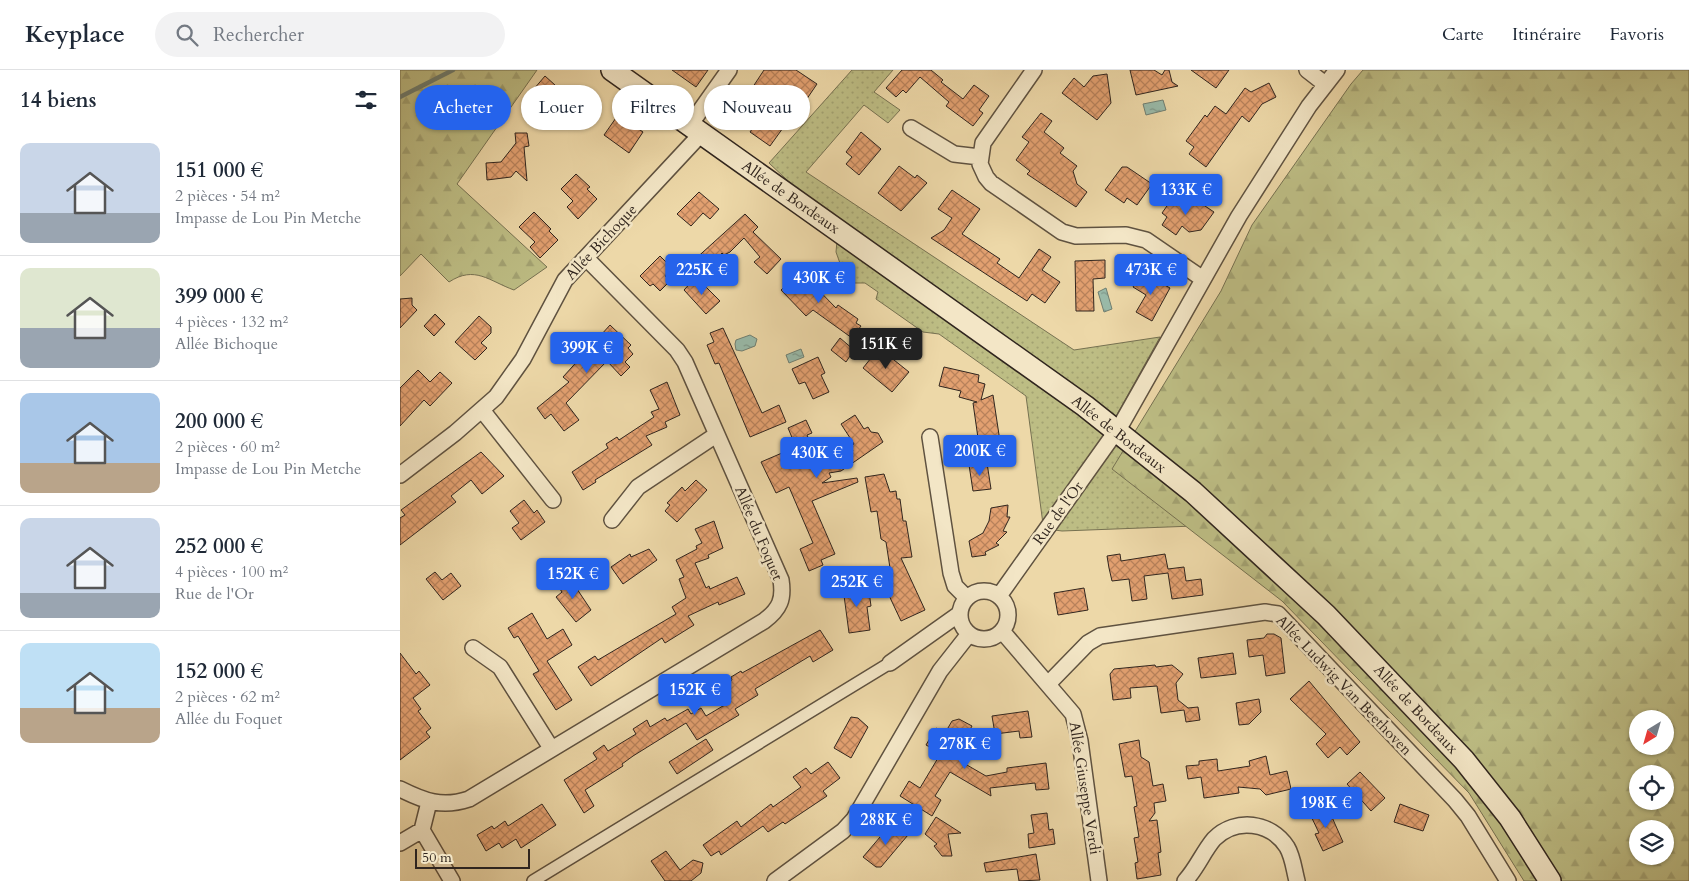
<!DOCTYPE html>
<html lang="fr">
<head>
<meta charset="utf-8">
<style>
  body { margin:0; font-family:Cardo,serif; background:#f2f2f3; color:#1f2937; height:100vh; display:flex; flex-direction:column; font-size:19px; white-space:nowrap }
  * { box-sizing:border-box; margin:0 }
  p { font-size:16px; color:#747a83 }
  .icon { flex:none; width:28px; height:28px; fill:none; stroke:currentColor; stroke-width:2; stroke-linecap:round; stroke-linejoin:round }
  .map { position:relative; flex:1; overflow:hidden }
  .details { display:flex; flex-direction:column; background:#fff; width:400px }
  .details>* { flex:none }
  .banner { position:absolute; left:15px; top:15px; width:475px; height:45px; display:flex; gap:10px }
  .needle { width:32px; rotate:217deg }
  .buttons { position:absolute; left:1229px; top:640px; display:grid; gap:10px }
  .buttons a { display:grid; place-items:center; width:45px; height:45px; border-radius:50%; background:#fff; box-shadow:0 1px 4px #0004; font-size:25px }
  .scale { position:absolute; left:15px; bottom:12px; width:115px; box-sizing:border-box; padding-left:5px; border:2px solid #30251e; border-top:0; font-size:14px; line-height:18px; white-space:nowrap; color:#30251e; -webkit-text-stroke:4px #f3e6c6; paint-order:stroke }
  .price { position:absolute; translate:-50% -42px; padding:0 11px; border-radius:5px; background:#2563eb; color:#fff; font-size:16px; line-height:32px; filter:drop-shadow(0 1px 2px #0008) }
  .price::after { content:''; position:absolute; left:50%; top:30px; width:15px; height:11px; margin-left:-8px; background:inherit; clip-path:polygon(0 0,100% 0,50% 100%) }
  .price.selected { background:#222; color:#fff }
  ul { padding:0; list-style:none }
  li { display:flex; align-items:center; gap:15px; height:125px; padding:0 20px }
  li+li { border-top:1px solid #e0e1e3 }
  li span { display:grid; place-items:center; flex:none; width:140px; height:100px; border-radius:10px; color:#555 }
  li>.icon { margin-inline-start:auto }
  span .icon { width:60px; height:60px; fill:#fffc; stroke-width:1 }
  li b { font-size:21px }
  h2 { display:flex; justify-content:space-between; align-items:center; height:60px; padding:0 20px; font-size:21px }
  .chip { padding:0 18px; border-radius:22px; background:#fff; box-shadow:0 1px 4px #0004; font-size:18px; line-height:45px }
  .chip.selected { background:#2563eb; color:#fff }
  header { display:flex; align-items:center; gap:30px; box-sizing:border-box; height:70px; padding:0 25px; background:#fff; border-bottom:1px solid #e0e1e3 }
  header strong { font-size:24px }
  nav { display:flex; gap:28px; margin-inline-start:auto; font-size:18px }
  .search { width:350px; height:45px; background:#f2f2f3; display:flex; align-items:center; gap:12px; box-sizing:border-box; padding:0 18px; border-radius:28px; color:#747a83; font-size:19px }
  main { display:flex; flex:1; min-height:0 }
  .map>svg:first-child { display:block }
</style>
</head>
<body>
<header>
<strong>Keyplace</strong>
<div class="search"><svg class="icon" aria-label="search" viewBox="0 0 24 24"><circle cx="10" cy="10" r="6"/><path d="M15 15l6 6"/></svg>Rechercher</div>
<nav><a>Carte</a><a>Itinéraire</a><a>Favoris</a></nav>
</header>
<main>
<section class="details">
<h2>14 biens<svg class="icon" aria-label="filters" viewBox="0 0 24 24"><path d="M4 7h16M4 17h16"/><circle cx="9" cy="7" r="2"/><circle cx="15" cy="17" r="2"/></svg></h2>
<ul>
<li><span style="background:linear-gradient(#c9d6e8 70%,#9aa5b1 0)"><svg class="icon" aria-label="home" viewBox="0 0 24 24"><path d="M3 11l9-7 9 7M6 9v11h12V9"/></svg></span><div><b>151 000 €</b><p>2 pièces · 54 m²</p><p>Impasse de Lou Pin Metche</p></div></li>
<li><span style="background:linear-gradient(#dfe7d0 60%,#9aa5b1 0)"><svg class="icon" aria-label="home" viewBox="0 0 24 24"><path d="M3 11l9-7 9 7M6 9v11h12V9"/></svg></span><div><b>399 000 €</b><p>4 pièces · 132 m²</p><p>Allée Bichoque</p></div></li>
<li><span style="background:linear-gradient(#a9c7e8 70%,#b9a48a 0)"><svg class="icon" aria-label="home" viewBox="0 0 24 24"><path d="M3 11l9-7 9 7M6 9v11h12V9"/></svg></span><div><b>200 000 €</b><p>2 pièces · 60 m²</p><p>Impasse de Lou Pin Metche</p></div></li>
<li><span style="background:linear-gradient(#c9d6e8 75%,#9aa5b1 0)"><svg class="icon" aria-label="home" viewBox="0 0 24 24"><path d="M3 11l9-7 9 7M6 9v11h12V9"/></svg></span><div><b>252 000 €</b><p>4 pièces · 100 m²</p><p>Rue de l'Or</p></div></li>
<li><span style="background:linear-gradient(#bfe0f5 65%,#b9a48a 0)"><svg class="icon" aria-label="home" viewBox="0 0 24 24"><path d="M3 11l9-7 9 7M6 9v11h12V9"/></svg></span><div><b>152 000 €</b><p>2 pièces · 62 m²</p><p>Allée du Foquet</p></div></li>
</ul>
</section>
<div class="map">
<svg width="1289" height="811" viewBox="0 0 1289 811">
  <defs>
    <pattern id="grass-dots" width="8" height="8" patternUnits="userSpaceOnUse" patternTransform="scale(1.25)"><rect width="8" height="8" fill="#bdbd84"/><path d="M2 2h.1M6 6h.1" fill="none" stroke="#a3a272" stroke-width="1.8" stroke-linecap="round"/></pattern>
    <pattern id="forest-firs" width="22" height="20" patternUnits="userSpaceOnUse" patternTransform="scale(1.25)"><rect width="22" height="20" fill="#bdbd84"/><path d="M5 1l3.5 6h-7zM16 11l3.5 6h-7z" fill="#a3a272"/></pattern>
    <pattern id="water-ripples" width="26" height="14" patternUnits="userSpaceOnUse" patternTransform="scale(1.25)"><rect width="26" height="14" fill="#99baa9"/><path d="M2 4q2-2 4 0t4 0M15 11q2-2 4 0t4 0" fill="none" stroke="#7d9789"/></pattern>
    <pattern id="building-cross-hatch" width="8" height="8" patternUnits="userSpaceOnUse" patternTransform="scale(1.25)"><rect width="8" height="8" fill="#e2a070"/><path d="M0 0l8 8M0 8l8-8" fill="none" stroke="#b8825b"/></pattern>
  </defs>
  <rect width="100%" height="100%" fill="#edd8a8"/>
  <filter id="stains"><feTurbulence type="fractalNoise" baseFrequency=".004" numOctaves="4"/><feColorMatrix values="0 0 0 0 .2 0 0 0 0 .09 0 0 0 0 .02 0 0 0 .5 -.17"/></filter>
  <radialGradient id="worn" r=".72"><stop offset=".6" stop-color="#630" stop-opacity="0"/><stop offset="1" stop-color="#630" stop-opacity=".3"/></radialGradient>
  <path fill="url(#grass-dots)" stroke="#767151" d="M452,0H493L474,22L500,40L488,53L464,35L406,102L674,280L760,267L715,348L662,306L402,124L369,93Z
    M438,160L685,336L794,456L662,461L647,459L643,454L626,326L539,264L523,262L476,229L478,222L465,213H447L436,182Z"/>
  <path fill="url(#forest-firs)" stroke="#767151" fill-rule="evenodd" d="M0,0H137L57,114L147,197L114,220C89,211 75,195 49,212L21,184L0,206Z
    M963,0H1289V811H1124L1069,723L882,531L712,399L821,221L852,155L951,14ZM1238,649H1265V676H1238ZM1238,704H1265V731H1238ZM1238,759H1265V786H1238Z"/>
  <path fill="url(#water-ripples)" stroke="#6f7e71" d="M763,30L766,40L746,45L743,34Z
    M788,105H792L809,117L802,126L785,114Z
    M706,218L712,239L704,242L698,222Z
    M350,265L357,269L355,276L342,281L336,280L335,274L336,270Z
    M401,279L404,287L389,293L386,285Z"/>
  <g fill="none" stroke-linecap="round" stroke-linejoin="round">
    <path stroke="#6f7e71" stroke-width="4.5" d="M0,27L53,0"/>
  </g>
  <path fill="url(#building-cross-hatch)" stroke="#30251e" d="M272,0H308L296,17Z
    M364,0H396L417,14L400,39L398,37L370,76L350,62L355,55L337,41Z
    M502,0H531L543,10L541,12L563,29L574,15L589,26L579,40L583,43L573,56L546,36L549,32L520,7L506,23L503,20L496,27L486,18Z
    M730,0H754L762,5L765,0H769L772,12L778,16L736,25Z
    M791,0H829L816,18Z
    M707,4L711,33L697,50L662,23L674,8L684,17L693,6Z
    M145,6L155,15L153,18L180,41L167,55L141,32L139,35L128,26Z
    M869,13L876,27L862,34L849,52L842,46L806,97L789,84L794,77L786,71L805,45L807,47L815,36L826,44L845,18L851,22Z
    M641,43L652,51L644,62L664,78L660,83L677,96L673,101L677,114L687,122L676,137L627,104L630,101L616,90L629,72L622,67Z
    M218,45L243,62L229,83L204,65Z
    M461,62L481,79L459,105L446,94L452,87L446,82Z
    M115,63H127L129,76L124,77L127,111L116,101L111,107L87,110L86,93L101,92L116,73Z
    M499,96L515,108L517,105L527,113L501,141L478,123Z
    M722,97H727L752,114L737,135L727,128L724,133L705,120Z
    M176,104L190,117L187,119L197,129L178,149L167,137L173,131L161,119Z
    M552,120L580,139L562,164L600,189L597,193L619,208L639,179L651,187L642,200L660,212L645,233L632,224L627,231L531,168L544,160L552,148L538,139Z
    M299,122L319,139L310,149L303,143L291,156L277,144Z
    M774,126L788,136L793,128L814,142L801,160L789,162L782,156L776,165L762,155L767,147L762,143Z
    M134,142L151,159L149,161L158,170L140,188L130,177L135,172L119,157Z
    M345,144L358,157L353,162L381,189L367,204L354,192L360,187L344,168L330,182L324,185L322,183L303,203L292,192Z
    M260,186L272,198L265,206L270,211L260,221L253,214L250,216L240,206Z
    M705,190V208L693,209L694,241H676L675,191Z
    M400,201L436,238L438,235L458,249L456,253L461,256L452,268L413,240L406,246L381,220Z
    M745,204L770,218L752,251L736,242L746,225L733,217L740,205Z
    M296,207L320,231L306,244L284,220Z
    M12,228V235L17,240L0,258V229Z
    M35,244L45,254L34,266L24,256Z
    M79,246L91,257V263L81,273L87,278L75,290L55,272Z
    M210,255L231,275L228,278L233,284L225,292L230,297L221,306L207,291L166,333L179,350L164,361L151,344L145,349L137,338L169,312L163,307Z
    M323,258L362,343L379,335L386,352L350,367L319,293L315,294L307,275L314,272L310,263Z
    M440,268L454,280L446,292L431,280Z
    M479,278L509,302L492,322L463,298Z
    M418,287L425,303L421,305L429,322L413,329L405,312L399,314L392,299Z
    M544,297L579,305L578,312L585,314L581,330L593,325L601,378L580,382L573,333L577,332L559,327L561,321L539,316Z
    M18,300L30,312L40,302L52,313L30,336L24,330L0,356V318Z
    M267,312L280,345L265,352L267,357L246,366L252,375L195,410L196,412L183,420L172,402L208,378L206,374L217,367L219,370L254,347L251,342L259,339L250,320Z
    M455,345L464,359L468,357L471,362L478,363L483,372L441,401L429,403L431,407L422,413L457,408L458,412L412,431L435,484L421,490L423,495L409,501L400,479L413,473L389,417L376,423L361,392L396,377L388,358L406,350L412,363L407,365L416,386L453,381L450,376L454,374L441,354Z
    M81,382L104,406L82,424L71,410L51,426L56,432L0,475V448L5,445L1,440Z
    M587,393L591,419L573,421L569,395Z
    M484,404L490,422L496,421L497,429H500L503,451H506L512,487L501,488L525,540L501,551L477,500L490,498L486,472L481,469L477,441L471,442L465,407Z
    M296,410L307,420L277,452L265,441L270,435L267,433L282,417L285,421Z
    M124,430L134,443L137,440L145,452L121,470L112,458L119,453L110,441Z
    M608,435L607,447H610L603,461L607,462L596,473L599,475L585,482L586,485L572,487L569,471L583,463L589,451L591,438Z
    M314,451L323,478L308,485L309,488L295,493L306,518L309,516L310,519L337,507L345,524L319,535L318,532L288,546L294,555L265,573L262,568L191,616L178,597L195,586L198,590L276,544L272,537L286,528L279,509L284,507L276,490L297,479L296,476L302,473L295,459Z
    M249,479L257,490L223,514L211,497L230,484L231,487Z
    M720,484L721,491L765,484L768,499L784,497L786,511L801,509L803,525L772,529L768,503L744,506L747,529L732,531L729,509L712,511L709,498L707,486Z
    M35,502L42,510L51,503L61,516L43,530L26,509Z
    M169,507L191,540L176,552L156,527L162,522L158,516Z
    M468,514L471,536L467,537L470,560L449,563L443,518Z
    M684,518L688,540L658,545L654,523Z
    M132,543L147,569L163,559L172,575L147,591L172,630L156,640L133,604L139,601L118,566L114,568L108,558Z
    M420,560L433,580L413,592L410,586L355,619L358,625L335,639L339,645L297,670L286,653L233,686L222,694L223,696L185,720L194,736L184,743L164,710L197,689L193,683L204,675L208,681L236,664L233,659L247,650L250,657L265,648L267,651L288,639L291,644L301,638L306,646L328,633L319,618L332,610L331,607L341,601L342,603Z
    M867,564H874L881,568L885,603L866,606L863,585L849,587L847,570L864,568Z
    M0,583L16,604L19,601L30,615L13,628L21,639L18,641L31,658L26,662L30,667L0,690Z
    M833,583L836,604L801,608L798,588Z
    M755,595L756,597L772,595L783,604L776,613L778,630L788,638L798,637L800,650L786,652L784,640L761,643L757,616L730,618L731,628L713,630L710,604L714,599Z
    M909,611L960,672L947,685L940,677L928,688L916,674L926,664L890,629Z
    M859,629L861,642L849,654L839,655L836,633Z
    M628,641L632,667L620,668L619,661L595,664L592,646Z
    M451,647L458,648L468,657L451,688L434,678Z
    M559,649L572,656L560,678L566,681L560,691L586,706L607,702V698L646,693L649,719L636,720L635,713L590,718L591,726L550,702L535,726L541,730L532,746L500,726L509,711L520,718L541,683L526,675L536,658L545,663L552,651Z
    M306,669L313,680L277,704L269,692Z
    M739,670L741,687L749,692L753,716L763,714L766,731L754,733L755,743L749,751L757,750L761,782L758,783L761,805L737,809L735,793L738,792L734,768L739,767L734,737L737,736L732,706L725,707L719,674Z
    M866,686L870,705L887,701L891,719L866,725L860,719L838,717L839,723L804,728L801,707L788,709L786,696L799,695V691L817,689L818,701L850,696L849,691Z
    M428,692L440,708L423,721L427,726L385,754L383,752L368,762L363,756L321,785L319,781L311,786L303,775L337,751L341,757L371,734L373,737L401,717L393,707L406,698L411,704Z
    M960,702L985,728L971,741L947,714Z
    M142,734L156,755L121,778L116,769L102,778L99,773L86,781L77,765L92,756L94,759L105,751L108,756Z
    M1000,734L1029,745L1023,761L994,752Z
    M927,736L943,772L923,781L915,764L919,763L910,744Z
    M647,743L649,760L653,759L655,774L629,778L628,764L634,763L631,745Z
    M536,747L561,763L548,764L552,786H542L534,776L537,774L525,764Z
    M492,753L508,765L481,797H476L463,787Z
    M266,781L280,800L293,790L303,793L301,803L291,811H265L251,791Z
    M636,784L640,810L619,811L617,799L586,802L584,793Z"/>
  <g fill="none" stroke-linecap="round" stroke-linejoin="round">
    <g stroke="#5f5240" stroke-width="14">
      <path id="pedestrian" d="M133,811L490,593"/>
    </g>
    <g stroke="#5f5240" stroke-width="18">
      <path id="minor" d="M634,0L583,73L580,94L586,107L591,113L662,162L676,166L726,165L746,170L803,209
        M907,0L925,14
        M290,55L329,0
        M511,58L554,84L580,87
        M82,340L153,430
        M530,367L551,503L555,516L567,528
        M0,405L55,363L96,327L123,289L165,210L301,64
        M212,450L238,417L316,365
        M560 545a24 24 0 1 1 48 0a24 24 0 1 1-48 0Z
        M599,526L722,353L839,146L909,36L937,0
        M602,561L673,644L680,671L699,811
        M73,578L100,597L151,678
        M490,593L559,544
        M649,613L688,573L700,566L865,542L878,544L1055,730L1068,746L1108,811
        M0,719C24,731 42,738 69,729L364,551C380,539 384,529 381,510L285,292L277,280L186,188
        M29,732L22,760L52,811
        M0,773L22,760
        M375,811L443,761L454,749L540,601L569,564
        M785,811C797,798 803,782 814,769C836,747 871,752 887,777C893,787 894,800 897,811"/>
    </g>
    <g stroke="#30251e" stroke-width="24">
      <path id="secondary" d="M212,0L685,336L793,422L926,545L1064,690L1110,748L1150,811"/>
    </g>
    <use href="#pedestrian" stroke="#f3e6c6" stroke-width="11"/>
    <use href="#minor" stroke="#f3e6c6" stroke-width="15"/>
    <use href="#secondary" stroke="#f3e6c6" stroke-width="21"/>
  </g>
  <g text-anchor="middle" stroke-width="5" stroke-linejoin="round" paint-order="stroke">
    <g font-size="15" fill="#30251e" stroke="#f3e6c6">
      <text transform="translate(391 127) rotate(35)" y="5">Allée de Bordeaux</text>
      <text transform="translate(201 172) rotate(-47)" y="5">Allée Bichoque</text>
      <text transform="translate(719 364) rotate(38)" y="5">Allée de Bordeaux</text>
      <text transform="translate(658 443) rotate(-54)" y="5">Rue de l'Or</text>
      <text transform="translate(359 463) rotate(67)" y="5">Allée du Foquet</text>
      <text transform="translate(944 615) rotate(46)" y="5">Allée Ludwig Van Beethoven</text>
      <text transform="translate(1016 639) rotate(47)" y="5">Allée de Bordeaux</text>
      <text transform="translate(685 718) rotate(81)" y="5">Allée Giuseppe Verdi</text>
    </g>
  </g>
  <rect width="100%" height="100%" filter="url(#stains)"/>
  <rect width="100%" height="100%" fill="url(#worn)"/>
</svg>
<div class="buttons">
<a><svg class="needle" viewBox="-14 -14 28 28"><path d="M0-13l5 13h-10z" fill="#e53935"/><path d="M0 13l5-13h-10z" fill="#747a83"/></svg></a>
<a><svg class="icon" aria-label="locate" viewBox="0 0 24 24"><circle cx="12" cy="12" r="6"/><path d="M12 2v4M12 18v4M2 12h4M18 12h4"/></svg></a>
<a><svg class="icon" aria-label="layers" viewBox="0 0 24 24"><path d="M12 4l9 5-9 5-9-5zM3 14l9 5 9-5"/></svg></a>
</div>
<div class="scale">50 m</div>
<b class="price" style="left:786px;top:146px">133K €</b>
<b class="price" style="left:302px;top:226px">225K €</b>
<b class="price" style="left:751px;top:226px">473K €</b>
<b class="price" style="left:419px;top:234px">430K €</b>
<b class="price selected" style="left:486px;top:300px">151K €</b>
<b class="price" style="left:187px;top:304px">399K €</b>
<b class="price" style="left:580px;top:407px">200K €</b>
<b class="price" style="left:417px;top:409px">430K €</b>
<b class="price" style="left:173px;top:530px">152K €</b>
<b class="price" style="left:457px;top:538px">252K €</b>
<b class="price" style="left:295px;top:646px">152K €</b>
<b class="price" style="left:565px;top:700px">278K €</b>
<b class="price" style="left:926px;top:759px">198K €</b>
<b class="price" style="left:486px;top:776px">288K €</b>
<div class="banner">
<a class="chip selected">Acheter</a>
<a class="chip">Louer</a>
<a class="chip">Filtres</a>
<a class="chip">Nouveau</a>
</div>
</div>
</main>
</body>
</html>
